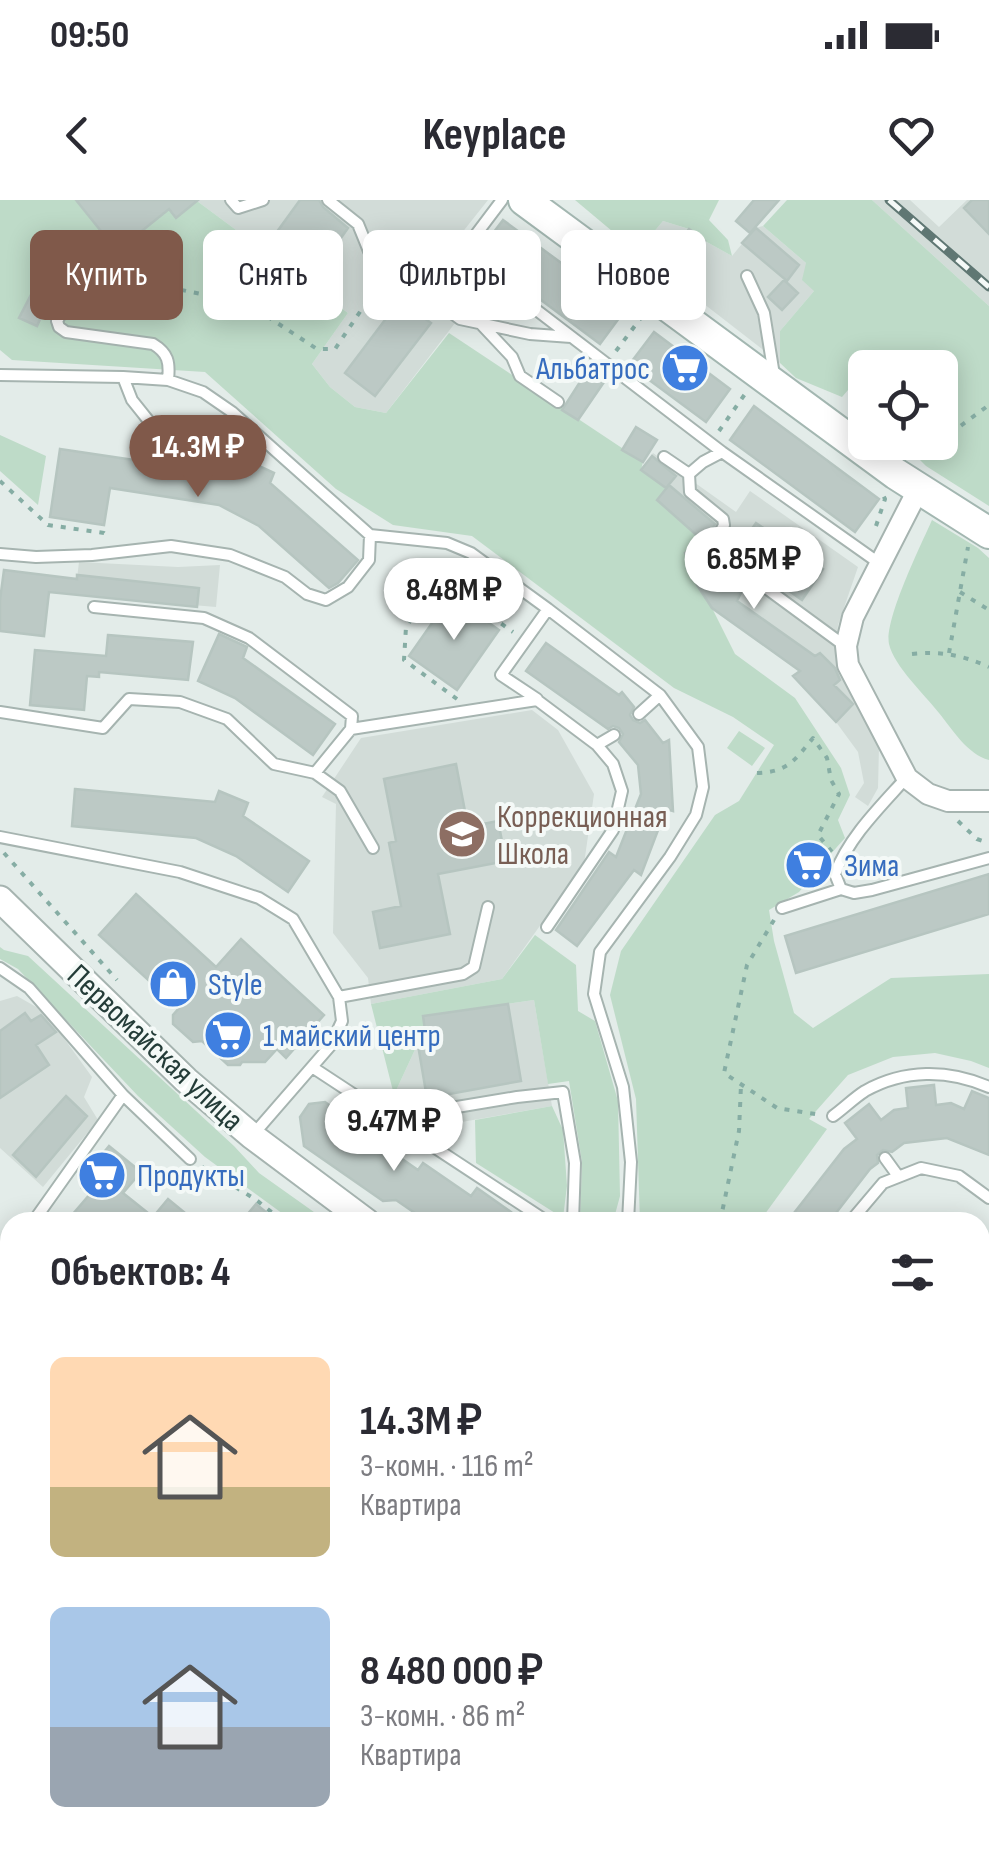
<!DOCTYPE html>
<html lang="ru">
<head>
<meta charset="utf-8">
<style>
  body { margin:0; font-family:"Sofia Sans Condensed",sans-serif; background:#f2f2f3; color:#2b2b33; height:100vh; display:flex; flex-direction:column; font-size:38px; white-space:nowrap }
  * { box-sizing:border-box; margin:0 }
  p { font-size:32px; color:#7c7c81 }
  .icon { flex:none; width:55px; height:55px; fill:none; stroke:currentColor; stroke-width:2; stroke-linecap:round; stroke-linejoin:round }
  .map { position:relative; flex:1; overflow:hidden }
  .drawer { position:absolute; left:0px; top:1012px; width:990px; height:642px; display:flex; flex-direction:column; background:#fff; border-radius:30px 30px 0 0; box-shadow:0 5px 25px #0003 }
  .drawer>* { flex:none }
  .top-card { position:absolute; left:30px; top:30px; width:930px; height:90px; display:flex; gap:20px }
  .tools { position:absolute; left:848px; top:150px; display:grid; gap:20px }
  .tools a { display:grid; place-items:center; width:110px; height:110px; border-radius:15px; background:#fff; box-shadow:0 5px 25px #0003; font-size:50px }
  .price { position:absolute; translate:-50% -85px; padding:0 22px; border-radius:35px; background:#fff; color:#222; font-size:32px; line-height:65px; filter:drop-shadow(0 2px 5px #0008) }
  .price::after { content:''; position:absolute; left:50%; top:60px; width:30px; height:22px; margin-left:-15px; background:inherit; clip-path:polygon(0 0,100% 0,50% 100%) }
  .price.current { background:#80594a; color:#fff }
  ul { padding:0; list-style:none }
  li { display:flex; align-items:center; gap:30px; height:250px; padding:0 50px }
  li span { display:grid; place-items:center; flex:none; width:280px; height:200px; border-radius:15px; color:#555 }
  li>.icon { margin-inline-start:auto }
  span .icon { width:120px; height:120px; fill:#fffc; stroke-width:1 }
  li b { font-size:42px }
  h2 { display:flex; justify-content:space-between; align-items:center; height:120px; padding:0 50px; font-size:42px }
  .chip { padding:0 35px; border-radius:15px; background:#fff; box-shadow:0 5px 25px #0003; font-size:35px; line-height:90px }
  .chip.current { background:#80594a; color:#fff }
  .status { display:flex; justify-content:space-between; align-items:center; height:70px; padding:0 50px; background:#fff; direction:ltr }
  .status svg { height:28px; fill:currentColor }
  header { display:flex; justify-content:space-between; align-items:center; height:130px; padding:0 50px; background:#fff; font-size:45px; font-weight:700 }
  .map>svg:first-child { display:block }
</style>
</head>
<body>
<div class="status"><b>09:50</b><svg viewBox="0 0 49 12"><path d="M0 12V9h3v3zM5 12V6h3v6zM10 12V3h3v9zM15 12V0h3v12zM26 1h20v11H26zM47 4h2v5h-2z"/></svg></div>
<header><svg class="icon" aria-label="back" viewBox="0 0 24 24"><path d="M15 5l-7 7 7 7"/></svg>Keyplace<svg class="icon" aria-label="heart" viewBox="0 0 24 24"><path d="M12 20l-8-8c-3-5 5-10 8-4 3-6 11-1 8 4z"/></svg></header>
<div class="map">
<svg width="989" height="1653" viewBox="0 0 989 1653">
  <rect width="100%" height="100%" fill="#e3ece9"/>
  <path fill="#d2dcd8" d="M76,0H488L438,63L478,93L386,213L355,207L330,187L312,164L348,113L197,1L117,51Z
    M872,0H910L939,27L967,0H989V106Z
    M663,21L689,29L705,41L732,56L755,28L763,26L806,63L814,91L780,131V163L637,52Z
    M653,253L736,312L750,291L858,367L838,425L835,455L879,547L878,588L868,606L855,597L864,583L858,552L836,522L793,476L799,471L712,408L697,385L685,353L701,339L657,300L641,270Z
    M79,362L178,367L220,365L216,407L75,395Z
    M532,510L558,530L594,594L584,664L502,779L371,804L368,778L333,733L336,604L322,597L361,538Z
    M17,796L45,812L92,877L84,897L98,920L43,987L0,948V801Z
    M534,800L552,906L422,929L394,895L425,828L423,816Z
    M10,1540V1645H57L61,1653H0V1555Z"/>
  <path fill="#bedbc8" d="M0,0H76L117,51L169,9L197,1L348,113L312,164L330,187L355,207L386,213L449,133L643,262L641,270L666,289L658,301L701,339L703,379L697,385L712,408L735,454L795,498L841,568L850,595L838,620L845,638L828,657L813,646L791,674L805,685L799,692L769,710L774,741L794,813L813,828L891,778L989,774V868L971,861L935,853L893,857L848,875L809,919L827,929L759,1022H640L636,899L610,795L621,751L715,615L739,601L774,545L733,517L674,488L472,336L393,325L336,289L205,172L12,160L0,150Z
    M575,0H719L709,20L728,40L732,56L705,41L689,29L663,21L637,52Z
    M787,0H872L989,106V306L926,266L903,243L940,242V168H865V201L848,190L842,197L796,178L780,163V131L814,91L802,80L806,63L763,26Z
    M0,235L46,256L38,305L0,271Z
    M932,320L978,348L989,358V560C967,554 953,530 939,513C925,495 894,466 889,444C884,420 921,345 932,320Z
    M739,531L765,548L752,566L727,548Z
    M535,735L576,765L578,811L595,821L618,901L620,996L613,1022H580L582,962L569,881L548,884L534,800L423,816L425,828L394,895L371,804L502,779Z
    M0,747L4,750L28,756L234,946L259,973L328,1022H294L205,957L138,896L18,769L0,759Z
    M552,906L563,930L567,986L563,1018L476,963L475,920Z
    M296,1645H476L475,1653H294Z"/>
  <path fill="#bcc9c5" stroke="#b6c5c0" stroke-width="2.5" d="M76,0H198L176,18L169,9L117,51Z
    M300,0H319L323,7L348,28L317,72L271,40Z
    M754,0H779L750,33L736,21Z
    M972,0H989V34L964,8Z
    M503,20L625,110L600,144L478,53Z
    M756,28L799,65L787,81L742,43Z
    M689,29L705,41L692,57L677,44Z
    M784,80L798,93L782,110L768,97Z
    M34,89L50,97L37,126L19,118Z
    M400,100L431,123L375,196L345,173Z
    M654,132L730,189L706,222L629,165Z
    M587,171L604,182L578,220L562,210Z
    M754,206L879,299L855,332L730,240Z
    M636,227L657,240L643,262L622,250Z
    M60,249L134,260L135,252L242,269L246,260L274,273L270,283L358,360L338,383L329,388L259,326L219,305L110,288L104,325L50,317Z
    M652,256L676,276L666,288L641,270Z
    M669,285L715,324L705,342L718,363L733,378L728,384L741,393L737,401L815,456L820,453L835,468L840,480L834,485L853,504L836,522L793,476L800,471L712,408L697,385L703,379L685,353L701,339L657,300Z
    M756,323L823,369L802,400L735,353Z
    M4,370L77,379V375L199,388L197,407L49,392L44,436L0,431V400Z
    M451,396L499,430L457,490L409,456Z
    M219,434L247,447L243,458L335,524L313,555L235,498L198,481Z
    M108,435L193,442L188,480L99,472V477L87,476L84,510L30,505L35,450L106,456Z
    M546,443L619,495L622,492L634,507L630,515L633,520L640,523L645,520L663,543L669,540L673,611L666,609L641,675L634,670L577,746L556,730L609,652L616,657L641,594L638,565L619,542L623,534L619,528L613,526L608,529L526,471Z
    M456,564L468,627L498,621L506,661L438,674L450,734L380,748L373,712L401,706L389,643L396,641L384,579Z
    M75,589L215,602L219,591L248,603L243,616L309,661L288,692L236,656L196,638L72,626Z
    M814,645L828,657L805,685L790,674Z
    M989,674V714L796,773L785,736Z
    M136,694L216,767L241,739L324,815L286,858L277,849L265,862H242L240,865H228L202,841L193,842L173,824V815L179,808L99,735Z
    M508,804L521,881L427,898L418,845L427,844L423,816Z
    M25,813L31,821L41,815L56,832L36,845L49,865L0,898V831Z
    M934,885L936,905L951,903L964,909L972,891L989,898V955L947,938L904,943L892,952L883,950L877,955L878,963L870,969L829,1022H787L844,949L857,939L845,923L869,904L881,920L894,910L908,908L906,888Z
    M66,896L87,916L36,977L13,955Z
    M325,902L336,910L339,933L360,948L369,936L418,970L423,963L471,996L477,988L511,1012L504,1022H428L396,1000L383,1001L304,946L300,917L309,904Z
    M109,946L141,972L123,993L153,1017L168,999L196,1022H66L90,994L82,988L96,971L92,967Z
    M256,1004L278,1022H241Z"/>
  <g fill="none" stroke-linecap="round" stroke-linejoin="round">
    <g stroke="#a6b4b0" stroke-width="14">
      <path id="service" d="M231,0L238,8L263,0
        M328,0L358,24L369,51L390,62L398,73L460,119L530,134L571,137
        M502,0L462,53L722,252L879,363
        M747,76L764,113L774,175
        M64,109L57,121L59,127L66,132L153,144C168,153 170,162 168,180
        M481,124L512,157L520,176L558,202
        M0,175L123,177L168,180L203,192L232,212L370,335L447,343L471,353L548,409L660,495L698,547L703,587L696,615L670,657L600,752L594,794L623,887L631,962L628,1022
        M123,177L132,200L152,225L199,236L235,249
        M722,252L703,262L689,274L690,292L723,319L724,325L716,340L725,358L845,446
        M664,257L689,274
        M0,354L36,357L92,355L171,346L230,355L285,377L307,394L326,400L348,387L369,360L370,335
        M94,407L204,418L249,438L352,516L351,529
        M537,499L501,475L548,409
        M0,512L103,528L129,499L180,502L227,519L274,564L315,573L351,529L537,500L597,545L613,564L622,591L613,630L547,727
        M639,514L660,495
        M597,545L614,535
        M315,573L340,591L373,648
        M906,578C880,607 849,637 835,674L841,689L854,693L872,690L989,658
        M0,637L180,672L259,698L293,719L339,797L342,821L331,845L252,936
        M782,708L841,689
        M0,768L29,788L123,895L33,1022
        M339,797L463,774L474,767L488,707
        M312,867L548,1022
        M123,895L190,959
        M427,912L517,897L563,892L575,963L573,1022
        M833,916C844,908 854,898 865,891C904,869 948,869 989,887
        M885,958L898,976
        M850,1022L883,983L921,968L959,976L989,998
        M0,1070L10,1056
        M980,1121L989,1128
        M985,1239L989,1234
        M0,1457L10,1456
        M0,1565L8,1529
        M69,1645L73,1653
        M885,1645L886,1648L898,1645
        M951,1645L952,1653
        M36,1653L38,1645
        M758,1653L759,1645"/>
    </g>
    <g stroke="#a6b4b0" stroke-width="24">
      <path id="minor" d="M918,290L853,417L846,446L848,465L907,578L928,594L948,601H989
        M0,1100L10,1103
        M0,1217L10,1254
        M980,1368L989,1354
        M0,1532L10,1517
        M531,1653L540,1645"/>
    </g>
    <g stroke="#a6b4b0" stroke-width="29">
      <path id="tertiary" d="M0,699L186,880L252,936L367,1022
        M980,1492L989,1504"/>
    </g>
    <g stroke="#a3b7b1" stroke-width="34">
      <path id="secondary" d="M524,0L896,274L989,333"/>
    </g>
    <path stroke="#86ada4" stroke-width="4" stroke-dasharray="5 8" stroke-linecap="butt" d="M436,83L452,64
      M79,106L172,88L226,99L265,115L317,149H335L374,91L388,80
      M616,151L643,115
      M719,231L745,194
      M940,241L989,205
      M918,258L938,242
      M0,281L48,325L104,333L110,338
      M876,326L885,299L882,293
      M960,392L989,410
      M949,453L968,347
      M912,454C940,451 963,455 989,467
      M457,499L404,460L406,427L424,400L454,390L513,432
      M757,573C788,572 795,560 813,538L827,558L831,580L839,594L818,635L832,652
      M958,621L977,639L989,643
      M4,653L117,780
      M774,720L747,765L724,873L777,908L821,915
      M202,967L255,999L284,1022
      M720,1022L739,931L741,885
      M0,1305L5,1326L0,1375
      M981,1396L989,1403
      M982,1426L989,1416
      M980,1542L989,1563
      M980,1634H989"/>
    <use href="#service" stroke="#fff" stroke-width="10"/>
    <use href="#minor" stroke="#fff" stroke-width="20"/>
    <use href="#tertiary" stroke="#fff" stroke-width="25"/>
    <use href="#secondary" stroke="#fff" stroke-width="30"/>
    <g stroke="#5f7773" stroke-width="9">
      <path id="rail" d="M889,0L989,87"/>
    </g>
    <use href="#rail" stroke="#f4f9f7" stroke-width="5" stroke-dasharray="15" stroke-linecap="butt"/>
  </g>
  <defs>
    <g id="supermarket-disc" transform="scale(2.5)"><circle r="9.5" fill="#3f7fe0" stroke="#f4f9f7"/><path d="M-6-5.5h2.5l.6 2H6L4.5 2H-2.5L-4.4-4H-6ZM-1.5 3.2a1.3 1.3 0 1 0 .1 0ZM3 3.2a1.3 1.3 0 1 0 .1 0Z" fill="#fff"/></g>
    <g id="school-disc" transform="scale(2.5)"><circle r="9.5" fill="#8d6e63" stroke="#f4f9f7"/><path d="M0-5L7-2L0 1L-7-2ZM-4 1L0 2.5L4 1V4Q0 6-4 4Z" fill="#fff"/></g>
    <g id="shop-disc" transform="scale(2.5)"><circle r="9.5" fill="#3f7fe0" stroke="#f4f9f7"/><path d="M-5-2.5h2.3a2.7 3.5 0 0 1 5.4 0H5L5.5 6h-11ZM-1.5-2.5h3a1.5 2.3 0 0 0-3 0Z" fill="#fff"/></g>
  </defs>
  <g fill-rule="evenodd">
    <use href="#supermarket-disc" x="685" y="168"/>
    <use href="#school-disc" x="462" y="634"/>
    <use href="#supermarket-disc" x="809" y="665"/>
    <use href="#shop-disc" x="173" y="784"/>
    <use href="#supermarket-disc" x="228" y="835"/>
    <use href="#supermarket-disc" x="102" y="975"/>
  </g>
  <g text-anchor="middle" stroke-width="8" stroke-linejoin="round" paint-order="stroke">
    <g font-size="32" fill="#366cbe" stroke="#f4f9f7" text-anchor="start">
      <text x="650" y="179" text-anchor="end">Альбатрос</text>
      <text x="844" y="676">Зима</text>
      <text x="208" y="795">Style</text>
      <text x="263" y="846">1 майский центр</text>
      <text x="137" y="986">Продукты</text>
    </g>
    <g font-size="32" fill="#785e54" stroke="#f4f9f7" text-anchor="start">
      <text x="497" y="627">Коррекционная<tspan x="497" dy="37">Школа</tspan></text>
    </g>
    <g font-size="32" fill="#243c38" stroke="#f4f9f7">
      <text transform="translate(156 847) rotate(43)" y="11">Первомайская улица</text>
    </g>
  </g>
</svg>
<div class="tools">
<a><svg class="icon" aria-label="locate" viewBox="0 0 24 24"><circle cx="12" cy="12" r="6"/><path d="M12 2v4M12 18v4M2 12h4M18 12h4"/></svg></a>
</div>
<b class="price current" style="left:198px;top:300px">14.3M ₽</b>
<b class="price" style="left:754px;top:412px">6.85M ₽</b>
<b class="price" style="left:454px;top:443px">8.48M ₽</b>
<b class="price" style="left:394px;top:974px">9.47M ₽</b>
<div class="top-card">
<a class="chip current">Купить</a>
<a class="chip">Снять</a>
<a class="chip">Фильтры</a>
<a class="chip">Новое</a>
</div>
<section class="drawer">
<h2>Объектов: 4<svg class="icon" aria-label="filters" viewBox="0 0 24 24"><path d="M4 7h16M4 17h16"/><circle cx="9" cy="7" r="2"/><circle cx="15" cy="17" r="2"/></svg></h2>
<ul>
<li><span style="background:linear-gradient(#ffd9b3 65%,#c2b280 0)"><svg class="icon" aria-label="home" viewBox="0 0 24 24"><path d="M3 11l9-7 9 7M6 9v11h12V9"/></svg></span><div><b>14.3M ₽</b><p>3-комн. · 116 m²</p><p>Квартира</p></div></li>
<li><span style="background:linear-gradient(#a9c7e8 60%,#9aa5b1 0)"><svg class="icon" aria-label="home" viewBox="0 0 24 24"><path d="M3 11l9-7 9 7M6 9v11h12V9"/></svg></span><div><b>8 480 000 ₽</b><p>3-комн. · 86 m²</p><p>Квартира</p></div></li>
</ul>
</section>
</div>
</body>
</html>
